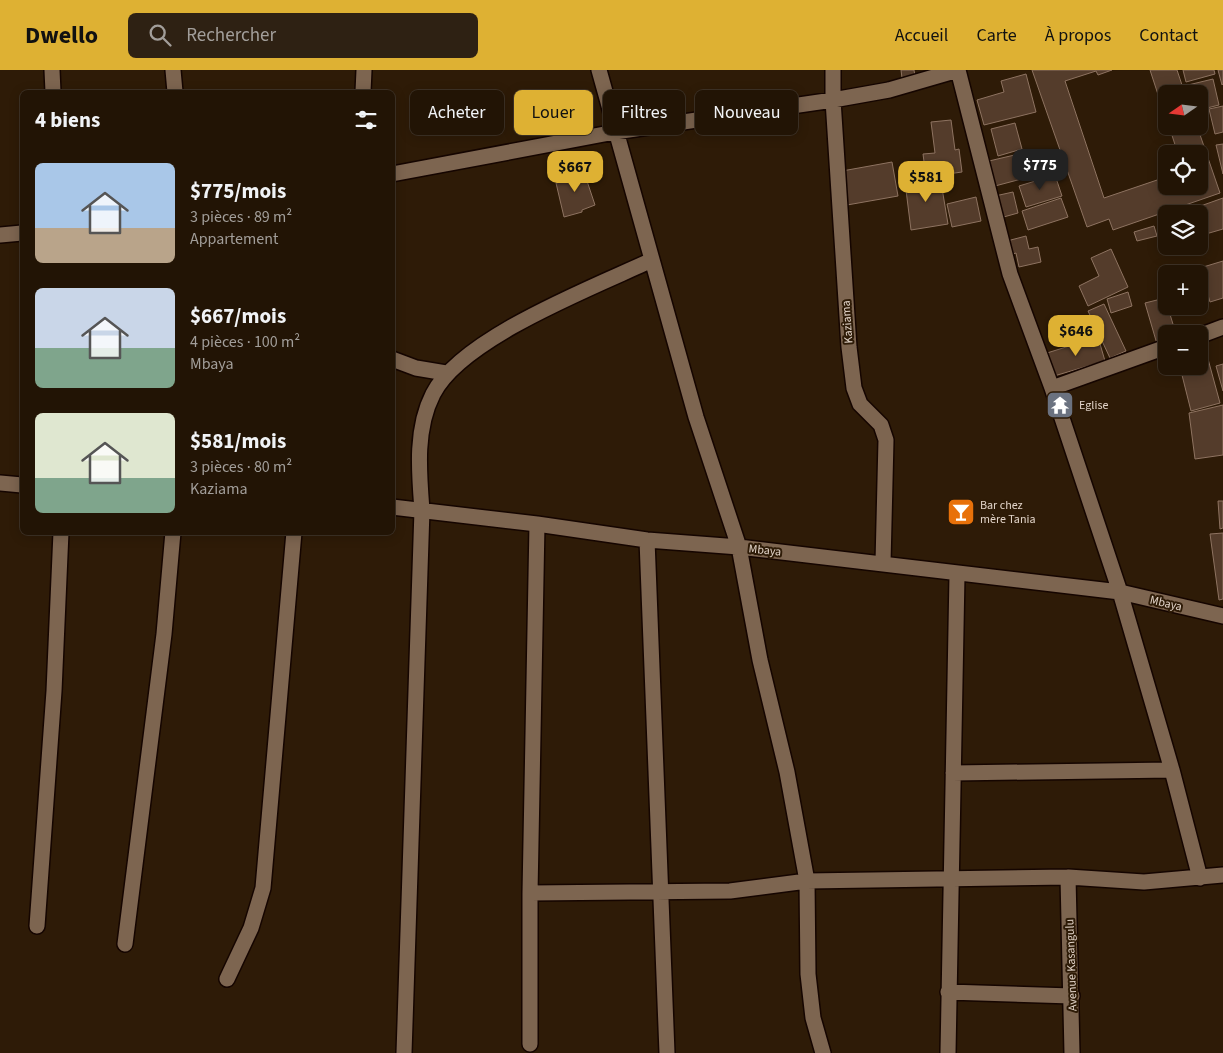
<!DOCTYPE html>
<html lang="fr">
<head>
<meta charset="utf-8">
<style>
  body { margin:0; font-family:"Source Sans 3",sans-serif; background:#2e2113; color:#f1f3f6; height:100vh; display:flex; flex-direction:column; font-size:19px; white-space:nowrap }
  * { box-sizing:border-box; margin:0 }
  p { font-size:16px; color:#a29e9a }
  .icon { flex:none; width:28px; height:28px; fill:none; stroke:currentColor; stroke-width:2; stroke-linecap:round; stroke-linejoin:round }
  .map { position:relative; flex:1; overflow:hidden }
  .drawer { position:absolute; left:20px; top:20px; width:375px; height:445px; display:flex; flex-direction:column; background:#221405; border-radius:8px; box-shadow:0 2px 12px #0003,0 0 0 1px #3f3327 }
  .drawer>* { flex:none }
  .banner { position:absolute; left:410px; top:20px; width:475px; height:45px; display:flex; gap:10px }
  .needle { width:32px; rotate:256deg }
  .fabs { position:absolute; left:1158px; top:15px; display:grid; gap:10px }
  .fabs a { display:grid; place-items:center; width:50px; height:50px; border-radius:8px; background:#221405; box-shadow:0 2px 12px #0003,0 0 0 1px #3f3327; font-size:25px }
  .price { position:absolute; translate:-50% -42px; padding:0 11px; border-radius:10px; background:#deb133; color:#111; font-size:16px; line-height:32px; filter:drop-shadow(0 1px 2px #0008) }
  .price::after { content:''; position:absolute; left:50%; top:30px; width:15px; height:11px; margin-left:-8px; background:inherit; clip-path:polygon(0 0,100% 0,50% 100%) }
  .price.on { background:#222; color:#fff }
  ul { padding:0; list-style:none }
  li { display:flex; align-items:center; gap:15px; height:125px; padding:0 15px }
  li span { display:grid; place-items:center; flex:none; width:140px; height:100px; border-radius:8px; color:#555 }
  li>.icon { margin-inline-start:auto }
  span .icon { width:60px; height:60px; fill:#fffc; stroke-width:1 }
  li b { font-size:21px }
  h2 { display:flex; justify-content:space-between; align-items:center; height:60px; padding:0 15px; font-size:21px }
  .pill { padding:0 18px; border-radius:8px; background:#221405; box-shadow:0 2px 12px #0003,0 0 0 1px #3f3327; font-size:18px; line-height:45px }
  .pill.on { background:#deb133; color:#111 }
  header { display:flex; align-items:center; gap:30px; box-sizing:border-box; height:70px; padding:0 25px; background:#deb133; color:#111 }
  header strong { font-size:24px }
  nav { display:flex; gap:28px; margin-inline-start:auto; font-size:18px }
  .search { width:350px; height:45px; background:#2e2113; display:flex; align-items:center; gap:12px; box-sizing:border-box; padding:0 18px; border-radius:8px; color:#a29e9a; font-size:19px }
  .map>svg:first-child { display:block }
</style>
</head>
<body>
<header>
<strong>Dwello</strong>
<div class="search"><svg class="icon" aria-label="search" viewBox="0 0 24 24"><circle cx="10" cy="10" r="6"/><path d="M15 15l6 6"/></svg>Rechercher</div>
<nav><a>Accueil</a><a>Carte</a><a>À propos</a><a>Contact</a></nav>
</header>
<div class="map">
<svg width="1223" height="983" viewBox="0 0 1223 983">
  <rect width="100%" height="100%" fill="#2e1b07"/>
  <path fill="#543c2b" stroke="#8e7361" d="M901,0H914L915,6L902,8Z
    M1032,0H1112L1098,5L1096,1L1065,11L1104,128L1166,107V116H1199V84H1178L1169,56H1197L1220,123L1113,160L1109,149L1087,157Z
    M1150,0H1177L1185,24H1166V49Z
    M1183,0H1214L1215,4L1186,12Z
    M1218,0H1223V14L1222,15Z
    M1026,4L1036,42L984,55L977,30L1004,22L1001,11Z
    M1213,9L1219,35L1199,40V24H1190L1188,15Z
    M1223,36V62L1215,64L1209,39Z
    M951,50L955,80L959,79L962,102L926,107L923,84L935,83L931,52Z
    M1015,53L1022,79L998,86L991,59Z
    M1223,74V104L1216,75Z
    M1023,83L1029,107L995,116L989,91Z
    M892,92L898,126L847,135L842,101Z
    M582,96L595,135L582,140V142L564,147L556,113L570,110L567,101Z
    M1055,105L1062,126L1026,137L1019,116Z
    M940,106L948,154L911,160L905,112Z
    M1013,122L1018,143L1000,148L995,126Z
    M976,127L981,151L952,157L947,134Z
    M1061,128L1068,147L1028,160L1022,141Z
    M1223,128V159L1199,166V144H1178Z
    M1154,156L1157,166L1137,171L1134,162Z
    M1026,166L1029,179L1038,177L1041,192L1019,197L1016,183L1010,185L1007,171Z
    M1111,179L1128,217L1088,236L1079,216L1099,206L1091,188Z
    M1223,191V228L1210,232L1208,225L1199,227V204H1180Z
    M1166,208V226L1161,209Z
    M1128,222L1132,236L1111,243L1107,229Z
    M1165,228L1176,264H1166V271L1157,274L1145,233Z
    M1104,234L1126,281L1110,288L1088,241Z
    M1098,267L1105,291L1054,306L1047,283Z
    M1208,289L1220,333L1191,341L1180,297L1199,296V292Z
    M1223,294V321L1216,296Z
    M1223,335V385L1195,389L1189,343Z
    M1218,431H1223V458L1220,459Z
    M1223,463V529L1219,530L1210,464Z"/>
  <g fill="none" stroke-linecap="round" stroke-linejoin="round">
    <g stroke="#150500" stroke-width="18">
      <path id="street" d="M52,0L53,22
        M173,0L175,22
        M599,0L696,347L739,477L760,590L787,702L807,811L808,904L813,948L823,983
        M833,0V30L849,277L854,318L860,334L881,355L886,370L883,493
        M958,0L1010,204L1052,318L1120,522L1172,700L1200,808
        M363,22L364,0
        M392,104L615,62L833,30L889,20L958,0
        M0,165L22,163
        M1199,266L1223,257
        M392,289L416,298L446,303
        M1052,318L1166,277
        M0,413L22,415
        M392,437L537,454L647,470L739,477L1120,522L1223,546
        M647,470L667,983
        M953,703L1172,700
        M1068,807L1072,983
        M530,823L730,821L807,811L1068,807L1144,812L1223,805
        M37,856L54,621L61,462
        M125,874L164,564L173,462
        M227,909L251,858L263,818L294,462
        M948,922L1072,926
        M530,974V823L537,454
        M404,983L422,440C419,402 415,359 433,324C461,268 594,217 652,190
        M948,983L957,505"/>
    </g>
    <use href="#street" stroke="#7d6550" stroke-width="15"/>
  </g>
  <defs>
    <g id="temple-square" transform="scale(1.4375)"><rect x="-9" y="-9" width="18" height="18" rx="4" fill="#6b7280" stroke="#2e1b07"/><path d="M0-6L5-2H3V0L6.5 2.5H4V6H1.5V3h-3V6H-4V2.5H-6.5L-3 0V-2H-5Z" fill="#fff"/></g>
    <g id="bar-square" transform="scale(1.4375)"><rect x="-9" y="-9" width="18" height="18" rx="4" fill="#e8710a" stroke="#2e1b07"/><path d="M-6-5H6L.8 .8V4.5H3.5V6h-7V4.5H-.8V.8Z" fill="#fff"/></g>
  </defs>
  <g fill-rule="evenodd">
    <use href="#temple-square" x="1060" y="335"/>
    <use href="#bar-square" x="961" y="442"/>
  </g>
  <g text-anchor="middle" stroke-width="4" stroke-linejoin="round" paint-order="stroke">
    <g font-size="12" fill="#e1d3c8" stroke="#2e1b07">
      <text transform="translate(847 252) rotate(-94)" y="4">Kaziama</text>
      <text transform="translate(765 480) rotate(6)" y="4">Mbaya</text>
      <text transform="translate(1166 533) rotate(13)" y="4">Mbaya</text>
      <text transform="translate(1071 895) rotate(-92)" y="4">Avenue Kasangulu</text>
    </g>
    <g font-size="12" fill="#e1d3c8" stroke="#2e1b07" text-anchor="start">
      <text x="1079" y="339">Eglise</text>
      <text x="980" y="439">Bar chez<tspan x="980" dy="14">mère Tania</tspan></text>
    </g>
  </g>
</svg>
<div class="fabs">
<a><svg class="needle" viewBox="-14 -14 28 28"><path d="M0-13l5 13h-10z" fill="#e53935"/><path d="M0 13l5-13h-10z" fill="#a29e9a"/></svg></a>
<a><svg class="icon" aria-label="locate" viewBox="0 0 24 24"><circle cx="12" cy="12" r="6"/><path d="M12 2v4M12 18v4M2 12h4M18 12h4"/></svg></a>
<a><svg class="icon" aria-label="layers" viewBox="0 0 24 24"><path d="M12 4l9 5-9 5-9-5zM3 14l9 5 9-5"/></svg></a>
<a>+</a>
<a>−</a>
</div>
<b class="price on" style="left:1040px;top:121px">$775</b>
<b class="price" style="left:575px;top:123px">$667</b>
<b class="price" style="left:926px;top:133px">$581</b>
<b class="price" style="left:1076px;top:287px">$646</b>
<div class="banner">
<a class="pill">Acheter</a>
<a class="pill on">Louer</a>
<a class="pill">Filtres</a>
<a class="pill">Nouveau</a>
</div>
<section class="drawer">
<h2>4 biens<svg class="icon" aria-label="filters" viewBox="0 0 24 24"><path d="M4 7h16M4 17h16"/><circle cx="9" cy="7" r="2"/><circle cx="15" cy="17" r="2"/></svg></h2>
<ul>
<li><span style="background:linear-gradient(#a9c7e8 65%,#b9a48a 0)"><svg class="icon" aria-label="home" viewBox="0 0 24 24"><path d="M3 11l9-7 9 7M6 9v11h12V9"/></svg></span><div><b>$775/mois</b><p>3 pièces · 89 m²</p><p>Appartement</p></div></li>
<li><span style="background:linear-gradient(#c9d6e8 60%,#7fa58c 0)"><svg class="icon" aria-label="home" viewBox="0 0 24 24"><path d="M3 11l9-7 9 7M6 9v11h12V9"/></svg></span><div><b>$667/mois</b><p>4 pièces · 100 m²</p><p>Mbaya</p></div></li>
<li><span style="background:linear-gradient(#dfe7d0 65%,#7fa58c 0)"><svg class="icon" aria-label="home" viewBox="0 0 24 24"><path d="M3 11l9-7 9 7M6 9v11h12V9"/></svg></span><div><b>$581/mois</b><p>3 pièces · 80 m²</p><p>Kaziama</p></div></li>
</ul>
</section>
</div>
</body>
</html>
